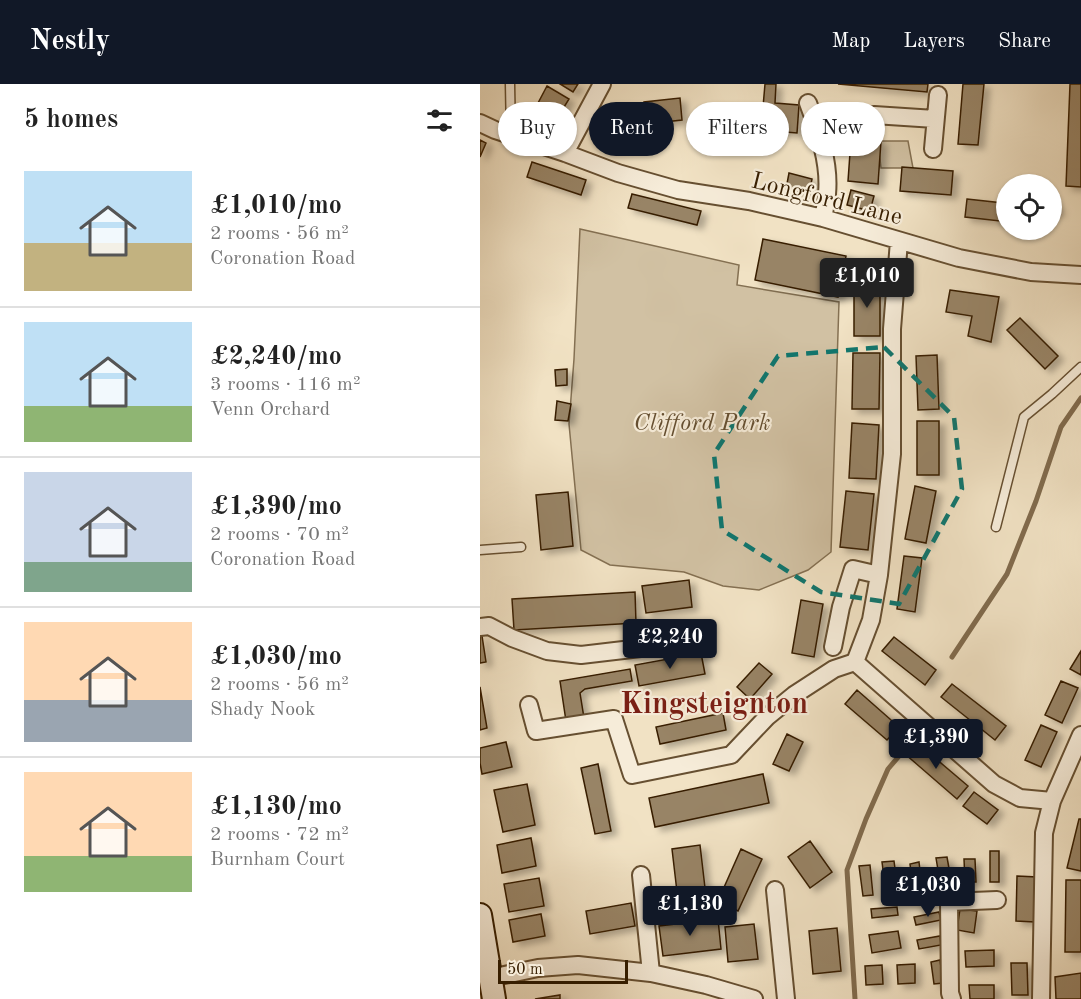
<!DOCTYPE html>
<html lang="en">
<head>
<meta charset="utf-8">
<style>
  body { margin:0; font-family:"Old Standard TT",serif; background:#f6f6f6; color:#222; height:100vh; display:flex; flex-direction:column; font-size:22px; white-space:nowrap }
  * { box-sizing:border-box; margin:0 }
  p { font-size:20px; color:#767676 }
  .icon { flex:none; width:33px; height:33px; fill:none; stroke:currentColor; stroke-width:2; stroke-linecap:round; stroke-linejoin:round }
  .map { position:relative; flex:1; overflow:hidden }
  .side { display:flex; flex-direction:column; background:#fff; width:480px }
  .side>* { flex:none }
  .banner { position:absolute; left:18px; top:18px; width:492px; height:54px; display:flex; gap:12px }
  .controls { position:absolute; left:516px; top:90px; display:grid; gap:12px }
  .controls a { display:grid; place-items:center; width:66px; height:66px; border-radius:50%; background:#fff; box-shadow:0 2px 4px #0004; font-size:30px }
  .scale { position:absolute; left:18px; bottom:15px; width:130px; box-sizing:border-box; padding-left:6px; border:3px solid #371e00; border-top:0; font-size:16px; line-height:21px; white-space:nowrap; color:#371e00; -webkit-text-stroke:4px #f6ecd9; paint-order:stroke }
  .price { position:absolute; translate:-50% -51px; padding:0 14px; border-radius:6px; background:#111827; color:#fff; font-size:20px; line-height:39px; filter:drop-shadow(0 2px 3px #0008) }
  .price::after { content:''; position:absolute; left:50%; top:36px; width:18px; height:14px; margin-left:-9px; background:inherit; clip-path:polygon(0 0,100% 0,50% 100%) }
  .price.selected { background:#222; color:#fff }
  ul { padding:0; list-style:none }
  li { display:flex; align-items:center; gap:18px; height:150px; padding:0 24px }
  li+li { border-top:2px solid #e0e0e0 }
  li span { display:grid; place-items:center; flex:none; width:168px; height:120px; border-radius:0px; color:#555 }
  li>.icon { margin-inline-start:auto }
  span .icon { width:72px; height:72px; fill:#fffc; stroke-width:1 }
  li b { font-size:26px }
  h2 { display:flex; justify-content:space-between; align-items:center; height:72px; padding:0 24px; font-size:26px }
  .tag { padding:0 21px; border-radius:27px; background:#fff; box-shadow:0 2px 4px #0004; font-size:21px; line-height:54px }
  .tag.selected { background:#111827; color:#fff }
  header { display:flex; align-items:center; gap:36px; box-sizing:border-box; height:84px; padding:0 30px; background:#111827; color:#fff }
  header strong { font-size:28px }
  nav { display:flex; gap:33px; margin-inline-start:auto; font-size:21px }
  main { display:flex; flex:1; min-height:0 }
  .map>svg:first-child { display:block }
</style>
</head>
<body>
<header>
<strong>Nestly</strong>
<nav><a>Map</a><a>Layers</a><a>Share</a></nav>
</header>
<main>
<section class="side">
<h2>5 homes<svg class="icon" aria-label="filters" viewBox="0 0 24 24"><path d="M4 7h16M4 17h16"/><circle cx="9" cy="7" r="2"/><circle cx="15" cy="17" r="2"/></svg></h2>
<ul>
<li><span style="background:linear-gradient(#bfe0f5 60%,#c2b280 0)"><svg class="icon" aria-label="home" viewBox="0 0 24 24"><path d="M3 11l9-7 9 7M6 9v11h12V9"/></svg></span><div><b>£1,010/mo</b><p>2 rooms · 56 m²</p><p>Coronation Road</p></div></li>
<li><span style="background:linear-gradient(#bfe0f5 70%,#8fb573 0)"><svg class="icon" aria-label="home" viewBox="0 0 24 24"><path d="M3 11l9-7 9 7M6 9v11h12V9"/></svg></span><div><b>£2,240/mo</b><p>3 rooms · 116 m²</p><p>Venn Orchard</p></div></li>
<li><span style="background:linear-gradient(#c9d6e8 75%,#7fa58c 0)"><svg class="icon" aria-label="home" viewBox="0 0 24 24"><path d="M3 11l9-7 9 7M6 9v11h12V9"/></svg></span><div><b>£1,390/mo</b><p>2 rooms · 70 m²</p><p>Coronation Road</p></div></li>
<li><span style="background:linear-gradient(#ffd9b3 65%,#9aa5b1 0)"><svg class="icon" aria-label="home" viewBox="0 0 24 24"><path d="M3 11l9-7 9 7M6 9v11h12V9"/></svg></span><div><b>£1,030/mo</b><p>2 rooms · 56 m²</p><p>Shady Nook</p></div></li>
<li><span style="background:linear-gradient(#ffd9b3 70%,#8fb573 0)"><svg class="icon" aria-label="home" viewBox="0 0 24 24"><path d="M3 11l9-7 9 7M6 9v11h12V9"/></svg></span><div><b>£1,130/mo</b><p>2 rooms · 72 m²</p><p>Burnham Court</p></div></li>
</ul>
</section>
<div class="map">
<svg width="601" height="915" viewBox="0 0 601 915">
  <defs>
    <filter id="shadow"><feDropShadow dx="6" dy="4" stdDeviation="3" flood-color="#0004"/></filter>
  </defs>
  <rect width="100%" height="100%" fill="#f1e2c4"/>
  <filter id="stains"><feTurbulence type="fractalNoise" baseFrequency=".00333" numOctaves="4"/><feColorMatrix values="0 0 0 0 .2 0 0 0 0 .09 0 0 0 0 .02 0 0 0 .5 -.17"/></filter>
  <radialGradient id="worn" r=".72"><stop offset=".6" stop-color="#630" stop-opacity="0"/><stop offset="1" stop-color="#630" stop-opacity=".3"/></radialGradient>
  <path fill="#d1c1a3" stroke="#847052" stroke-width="1.5" d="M398,57H428L433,84H401Z
    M100,145L259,181L257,201L359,218L351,468L328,486L279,506L243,502L204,488L130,481L101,466L89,340L94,275Z"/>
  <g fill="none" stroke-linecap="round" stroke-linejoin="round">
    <path stroke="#816b4d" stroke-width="5" d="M472,573L527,490L556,417L581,343L601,314
      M375,915L367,786L386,735L408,685L437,651"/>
  </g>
  <path fill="#988466" stroke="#371e00" stroke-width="1.5" filter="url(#shadow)" d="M80,0H98L93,8Z
    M285,0H296L295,19L319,21L317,49L281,46Z
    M358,0H448L447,8Z
    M483,0H504L498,61L478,60Z
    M590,0H601V103L586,102Z
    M67,2L89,15L78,33L57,21Z
    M200,14L202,36L166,40L164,18Z
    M147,25L150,50L130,52L127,28Z
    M371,55L401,57L398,100L368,97Z
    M0,56L6,59L0,73Z
    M52,78L106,96L101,111L47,93Z
    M422,83L473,87L471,111L420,107Z
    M309,89L332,95L329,110L306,105Z
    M371,106L394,112L390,127L367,121Z
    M152,110L221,127L217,141L148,124Z
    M572,113L579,127L572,130Z
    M487,115L523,119L520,137L485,133Z
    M283,155L366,172L358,213L275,196Z
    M374,198H400V252H374Z
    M470,206L519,213L511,258L488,252L492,232L466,228Z
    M540,234L578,272L565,285L527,246Z
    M373,269H400L399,325H372Z
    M457,271L459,325L438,326L436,272Z
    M87,285V301L76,302L75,286Z
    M77,317L91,320L88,337L75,336Z
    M437,337H459V391H437Z
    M372,339L399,341L396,395L369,394Z
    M435,402L456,407L446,459L425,455Z
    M366,407L394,410L388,466L360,463Z
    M88,408L93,462L61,466L56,411Z
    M424,472L442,474L435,528L417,525Z
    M209,496L212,523L166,529L162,502Z
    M155,508L156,539L34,546L32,515Z
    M321,516L343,520L334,573L312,569Z
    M204,545L207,566L182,569L179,548Z
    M0,552H2L6,578L0,579Z
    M414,553L456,586L445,601L402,567Z
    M601,567V591L590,585Z
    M221,569L225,590L159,602L155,581Z
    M279,579L292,590L270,615L257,603Z
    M150,585L152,597L105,605L100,609L104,634L86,637L80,597Z
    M581,597L598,604L582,639L565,631Z
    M472,600L526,642L515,656L461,613Z
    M0,603L7,644L0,646Z
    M377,606L419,643L407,656L365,620Z
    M243,629L246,646L180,660L176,643Z
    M561,641L577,648L561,683L545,676Z
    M307,650L323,658L309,687L293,680Z
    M435,657L488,702L477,715L425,670Z
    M26,658L32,683L2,690L0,679V664Z
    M118,680L131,747L115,750L101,684Z
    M283,690L289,719L175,743L169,714Z
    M47,700L55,741L23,748L14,706Z
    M494,708L518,726L507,740L483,722Z
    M599,735H601V787L587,784Z
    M51,754L56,782L22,789L17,761Z
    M330,757L352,788L330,804L308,773Z
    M220,761L227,821L199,825L192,765Z
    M261,765L282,775L258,827L238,817Z
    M510,767H519V798H510Z
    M467,773L471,796L460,798L456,774Z
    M484,775H495L496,798H485Z
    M414,777L418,807L406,809L402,778Z
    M439,778L442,803L433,804L430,780Z
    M390,781L393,811L383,812L379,782Z
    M537,792L557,793L555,838L536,837Z
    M59,794L64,822L29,828L24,800Z
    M586,796H601V868H585Z
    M151,819L155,842L110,850L106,827Z
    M417,823L418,831L392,834L391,825Z
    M480,825L497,827L494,849L477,846Z
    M459,828L461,836L436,841L434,833Z
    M61,830L65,852L33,858L29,836Z
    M238,835L241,865L183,872L179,842Z
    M274,840L278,875L248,878L245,843Z
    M357,844L361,887L333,890L329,847Z
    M418,847L421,864L392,869L389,851Z
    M460,852L461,861L439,865L437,856Z
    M514,866V882L486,883L485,867Z
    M460,876L463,899L454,900L451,878Z
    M531,879H547L548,911H532Z
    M435,880V899L418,900L417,881Z
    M402,881L403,900L386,901L385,882Z
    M601,889V915H576L575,893Z
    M489,901H514V915H490Z
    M80,911V915H55Z"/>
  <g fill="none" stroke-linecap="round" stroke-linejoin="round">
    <g stroke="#664f31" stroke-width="11">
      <path id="service" d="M30,0L31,51
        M516,443L544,333L572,310L601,283
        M0,466L41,463"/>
    </g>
    <g stroke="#664f31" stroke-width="20">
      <path id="minor" d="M328,19C339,48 350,79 347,110C346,118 345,126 343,134
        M0,39L15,46L85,69L138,89L198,106L269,117L343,134L479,174L551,188L601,191
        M337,42L394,31L455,35
        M453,65L458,11
        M85,69L122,0
        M419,157L412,245V370L399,491L391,536L375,578L514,700L540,714L572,717
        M0,543L9,542L32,554L67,567L101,571L169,563
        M353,563L361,523L373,485L399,491
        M49,621L56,647L134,635L152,691L251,671L287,633L314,611L354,585L375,578
        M161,791L171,889
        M295,806L306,915
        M10,894L58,884L98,881L171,889L226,901L274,915
        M472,915L470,909L469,818L517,816
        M561,915L564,749L572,717L601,651"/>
    </g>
    <g stroke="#371e00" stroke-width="26">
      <path id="secondary" d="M0,831L14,915"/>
    </g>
    <use href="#service" stroke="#f6ecd9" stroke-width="8"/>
    <use href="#minor" stroke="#f6ecd9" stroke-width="16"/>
    <use href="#secondary" stroke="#f6ecd9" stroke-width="22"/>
  </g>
  <path fill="none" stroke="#0f766e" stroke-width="4.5" stroke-dasharray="12 8" stroke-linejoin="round" d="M404,263L474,333L482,405L419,520L341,508L242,446L234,370L298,272Z"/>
  <g text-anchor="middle" stroke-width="4.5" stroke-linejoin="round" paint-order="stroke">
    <g font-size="24" fill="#371e00" stroke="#f6ecd9">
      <text transform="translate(347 114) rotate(14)" y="8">Longford Lane</text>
    </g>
    <g font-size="24" font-style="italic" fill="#654f31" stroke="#f6ecd9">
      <text x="222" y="346">Clifford Park</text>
    </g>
    <g font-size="30" font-weight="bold" fill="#7a1f14" stroke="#f6ecd9">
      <text x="234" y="629">Kingsteignton</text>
    </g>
  </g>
  <rect width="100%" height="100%" filter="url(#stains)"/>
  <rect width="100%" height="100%" fill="url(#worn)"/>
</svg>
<div class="controls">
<a><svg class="icon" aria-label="locate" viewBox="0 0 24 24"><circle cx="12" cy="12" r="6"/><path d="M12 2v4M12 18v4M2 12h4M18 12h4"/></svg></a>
</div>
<div class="scale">50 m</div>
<b class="price selected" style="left:387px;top:225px">£1,010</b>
<b class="price" style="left:190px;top:586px">£2,240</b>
<b class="price" style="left:456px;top:686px">£1,390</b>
<b class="price" style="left:448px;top:834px">£1,030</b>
<b class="price" style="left:210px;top:853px">£1,130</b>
<div class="banner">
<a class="tag">Buy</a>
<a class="tag selected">Rent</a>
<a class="tag">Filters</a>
<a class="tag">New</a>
</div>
</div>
</main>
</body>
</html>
